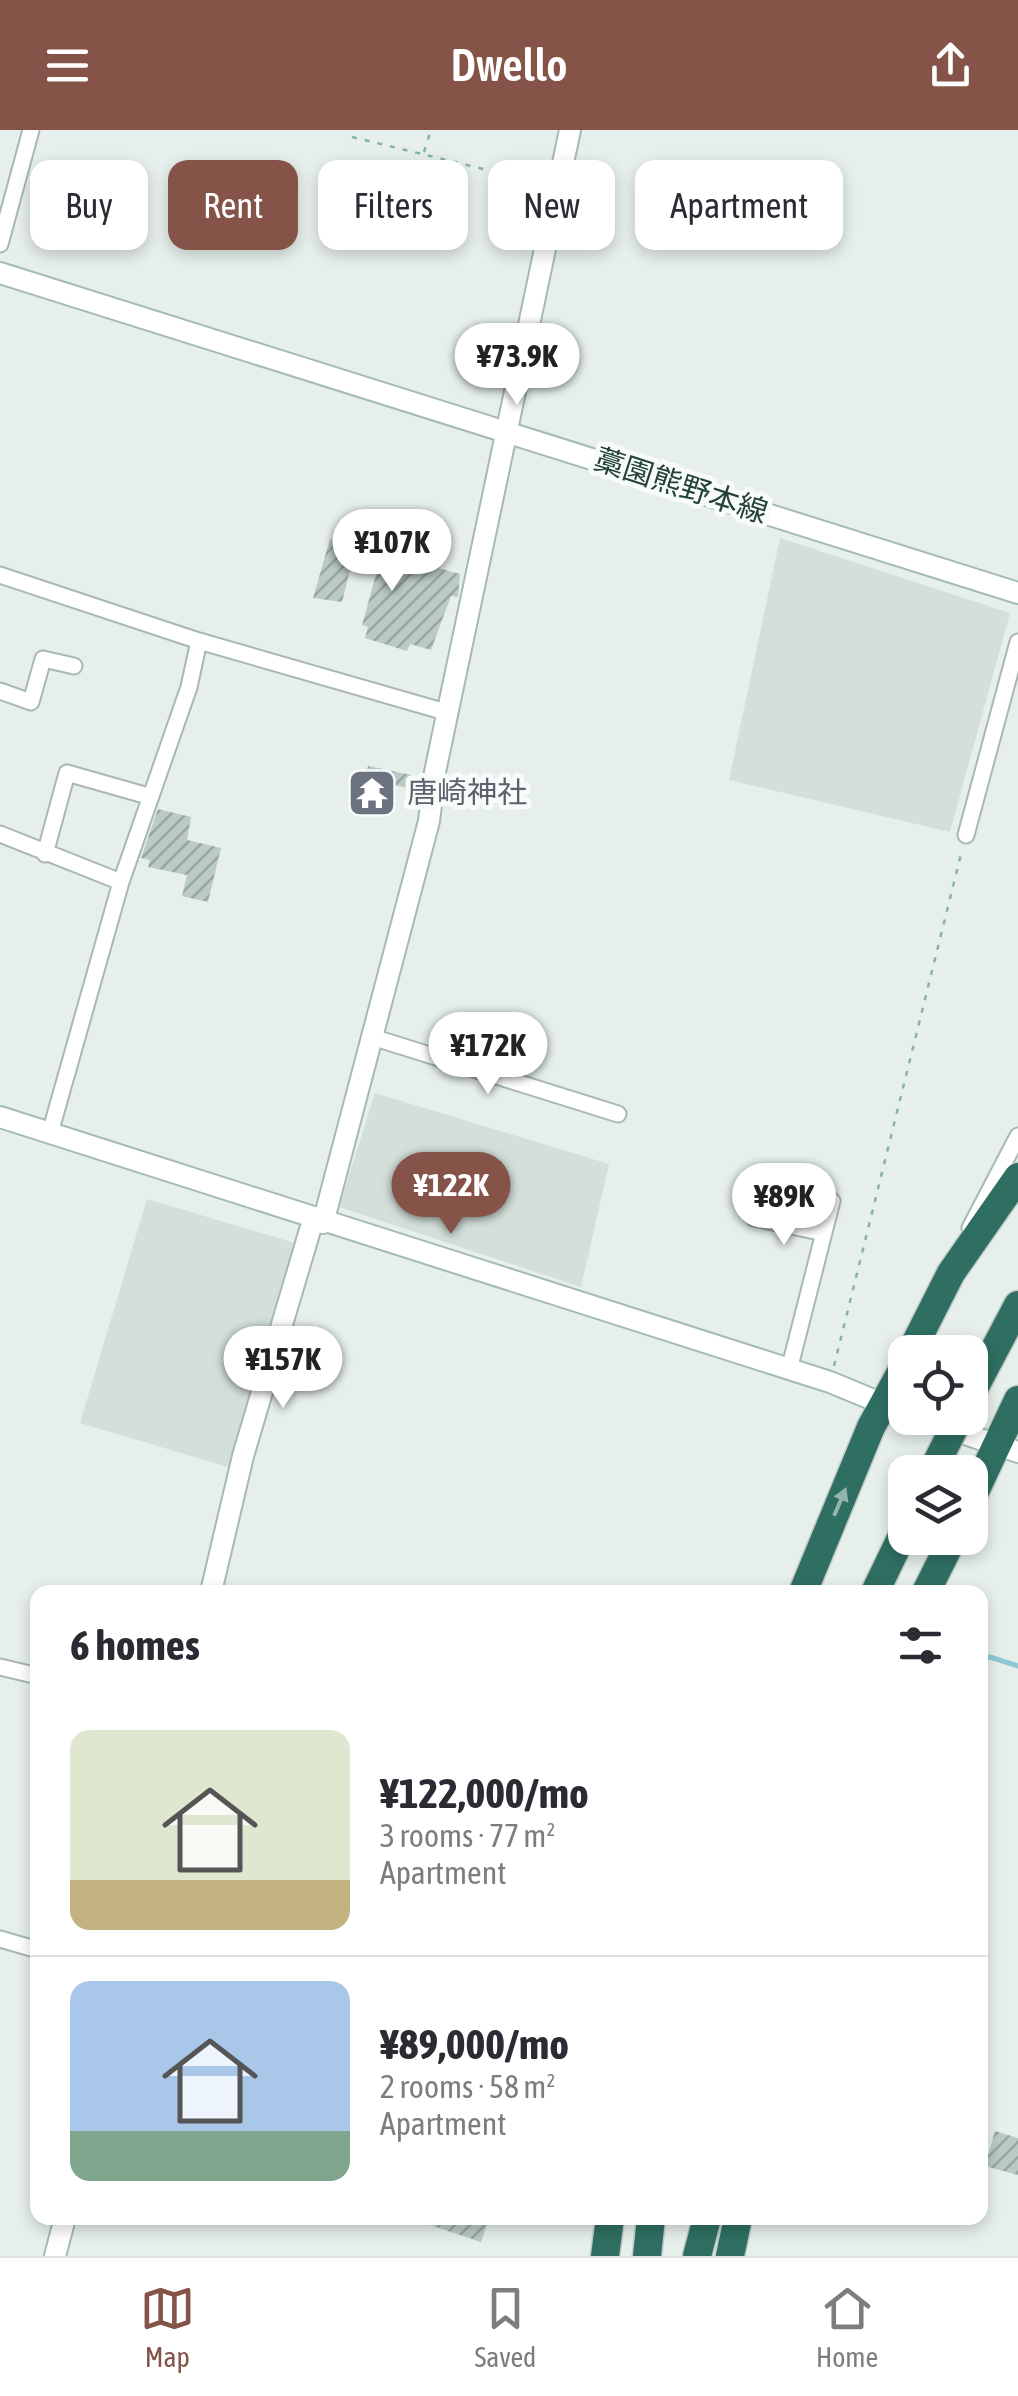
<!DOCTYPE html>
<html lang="en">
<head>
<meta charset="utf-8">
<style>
  body { margin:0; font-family:"Asap Condensed","Noto Sans JP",sans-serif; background:#f2f2f3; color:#2b2b33; height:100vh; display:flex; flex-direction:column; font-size:38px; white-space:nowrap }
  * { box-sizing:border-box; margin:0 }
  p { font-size:32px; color:#7c7c81 }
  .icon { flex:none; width:55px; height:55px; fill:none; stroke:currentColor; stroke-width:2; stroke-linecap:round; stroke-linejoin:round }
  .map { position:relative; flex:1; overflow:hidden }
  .details { position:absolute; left:30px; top:1455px; width:958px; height:640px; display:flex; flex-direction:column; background:#fff; border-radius:20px; box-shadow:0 5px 15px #0003 }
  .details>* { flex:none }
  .top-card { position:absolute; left:30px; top:30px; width:960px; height:90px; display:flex; gap:20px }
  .controls { position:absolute; left:888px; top:1205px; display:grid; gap:20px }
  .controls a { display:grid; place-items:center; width:100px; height:100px; border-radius:20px; background:#fff; box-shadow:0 5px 15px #0003; font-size:50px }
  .price { position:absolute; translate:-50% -85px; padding:0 22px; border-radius:35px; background:#fff; color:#222; font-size:32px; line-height:65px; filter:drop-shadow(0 2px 5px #0008) }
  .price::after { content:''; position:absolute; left:50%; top:60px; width:30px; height:22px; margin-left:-15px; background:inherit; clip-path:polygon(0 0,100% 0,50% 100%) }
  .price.selected { background:#855347; color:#fff }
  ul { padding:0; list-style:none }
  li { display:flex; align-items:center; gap:30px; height:250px; padding:0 40px }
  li+li { border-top:2px solid #e1e1e2 }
  li span { display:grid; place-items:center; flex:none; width:280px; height:200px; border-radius:20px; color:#555 }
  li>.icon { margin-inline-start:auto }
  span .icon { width:120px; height:120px; fill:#fffc; stroke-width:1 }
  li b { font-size:42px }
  h2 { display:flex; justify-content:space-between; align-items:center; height:120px; padding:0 40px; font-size:42px }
  .tag { padding:0 35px; border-radius:20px; background:#fff; box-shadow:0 5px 15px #0003; font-size:35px; line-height:90px }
  .tag.selected { background:#855347; color:#fff }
  header { display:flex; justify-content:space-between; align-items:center; height:130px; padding:0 40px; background:#855347; color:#fff; font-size:45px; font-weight:600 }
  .tabs { display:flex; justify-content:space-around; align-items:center; height:140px; border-top:2px solid #e1e1e2; background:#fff; font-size:28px; color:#7c7c81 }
  .tabs a { display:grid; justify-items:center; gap:5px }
  .tabs .selected { color:#855347 }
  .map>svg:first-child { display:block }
</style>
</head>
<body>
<header><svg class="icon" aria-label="menu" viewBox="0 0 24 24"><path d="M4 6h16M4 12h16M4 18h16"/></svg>Dwello<svg class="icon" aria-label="share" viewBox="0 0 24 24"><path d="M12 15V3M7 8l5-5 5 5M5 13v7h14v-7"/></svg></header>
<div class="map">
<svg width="1018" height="2126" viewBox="0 0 1018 2126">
  <defs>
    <pattern id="building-hatch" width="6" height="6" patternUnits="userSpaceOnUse" patternTransform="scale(2.5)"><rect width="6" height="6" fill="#bbcac4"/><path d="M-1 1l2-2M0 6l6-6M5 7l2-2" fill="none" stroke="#98a6a0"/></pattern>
  </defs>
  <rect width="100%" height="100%" fill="#e6efeb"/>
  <path fill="#d4dfda" d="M780,408L1010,483L950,702L729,650Z
    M375,963L609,1034L581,1157L339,1077Z
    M147,1069L295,1113L228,1337L80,1293Z"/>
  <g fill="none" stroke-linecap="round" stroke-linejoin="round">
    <path stroke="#8ec9d4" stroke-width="5" d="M980,1531L990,1527L1018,1536"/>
  </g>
  <path fill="url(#building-hatch)" d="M330,409L356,415L355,420L381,426L382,422L460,444L458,467L451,466L431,520L410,514L407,521L365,508L368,497L362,495L377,441L351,436L342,472L313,468Z
    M368,636L411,645L409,658L365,650Z
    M158,679L191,687L187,710L221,718L208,772L182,766L187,745L148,737L150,730L141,728Z
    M995,2001L1018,2008V2045L985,2036Z
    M409,2088H489L481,2112Z"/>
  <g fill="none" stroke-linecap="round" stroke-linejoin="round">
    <g stroke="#a8b8b2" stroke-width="19">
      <path id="street" d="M0,114L31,0
        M0,445L199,511L449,583
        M0,561L31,572L43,529L74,536
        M0,704L121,752
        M966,705L1018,512
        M45,724L67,643L148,666
        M372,907L618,984
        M50,1003L121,752L189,557L199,511
        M754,1088L824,1103
        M970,1098L1018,1006
        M789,1240L832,1071
        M0,1537L38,1546
        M0,1809L38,1820"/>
    </g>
    <g stroke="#a4bbb3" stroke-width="24">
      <path id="secondary" d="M0,143L1018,463
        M0,987L830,1252L905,1283
        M323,1093L429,691L435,642L570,0
        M918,1288L1018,1322
        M211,1462L243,1326L313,1090
        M55,2126L65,2088"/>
    </g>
    <g stroke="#c2cac8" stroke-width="31">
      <path id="highway" d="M911,1222L951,1143L1018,1047
        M970,1266L1018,1175
        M970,1372L1018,1270
        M803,1462L871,1297L905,1235
        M875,1462L905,1400
        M926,1462L953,1408
        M605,2126L610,2088
        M647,2126L651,2088
        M697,2126L707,2088
        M730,2126L738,2088"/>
    </g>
    <path stroke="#86b3a5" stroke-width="2.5" stroke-dasharray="5 8" stroke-linecap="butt" d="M352,7L541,53
      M424,22L431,0
      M834,1236L962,720"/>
    <use href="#street" stroke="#fff" stroke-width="15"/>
    <use href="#secondary" stroke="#fff" stroke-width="20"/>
    <use href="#highway" stroke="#2f6f62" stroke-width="28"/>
    <g stroke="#c2cac8" stroke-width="31" stroke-linecap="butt">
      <path id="highway-bridge" d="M934,1338L959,1288"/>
    </g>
    <use href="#highway-bridge" stroke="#2f6f62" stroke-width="28"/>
  </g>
  <defs><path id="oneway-solid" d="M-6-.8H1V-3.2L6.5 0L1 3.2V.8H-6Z" transform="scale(2.5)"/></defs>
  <use fill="#93b5ae" href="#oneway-solid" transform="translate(840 1372) rotate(-67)"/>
  <defs>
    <g id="temple-square" transform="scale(2.5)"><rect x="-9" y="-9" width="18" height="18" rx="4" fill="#6b7280" stroke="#f7fbf9"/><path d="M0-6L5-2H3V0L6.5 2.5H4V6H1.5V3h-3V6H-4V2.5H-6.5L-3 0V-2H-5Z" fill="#fff"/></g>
  </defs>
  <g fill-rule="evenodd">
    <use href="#temple-square" x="372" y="663"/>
  </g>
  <g text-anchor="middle" stroke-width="10" stroke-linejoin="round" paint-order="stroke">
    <g font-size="30" fill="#24423a" stroke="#f7fbf9">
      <text transform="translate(681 356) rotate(18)" y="10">藁園熊野本線</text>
    </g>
    <g font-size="30" fill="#5b616d" stroke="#f7fbf9" text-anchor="start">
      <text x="407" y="673">唐崎神社</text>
    </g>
  </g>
</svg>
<div class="controls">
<a><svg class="icon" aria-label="locate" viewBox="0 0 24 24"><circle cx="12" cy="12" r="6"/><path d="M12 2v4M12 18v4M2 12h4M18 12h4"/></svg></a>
<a><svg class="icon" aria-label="layers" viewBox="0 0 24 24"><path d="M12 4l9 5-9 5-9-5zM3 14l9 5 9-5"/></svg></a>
</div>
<b class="price" style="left:517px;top:278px">¥73.9K</b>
<b class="price" style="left:392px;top:464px">¥107K</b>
<b class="price" style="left:488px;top:967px">¥172K</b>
<b class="price selected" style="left:451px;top:1107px">¥122K</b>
<b class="price" style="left:784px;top:1118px">¥89K</b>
<b class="price" style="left:283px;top:1281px">¥157K</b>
<div class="top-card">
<a class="tag">Buy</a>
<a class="tag selected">Rent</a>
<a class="tag">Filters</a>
<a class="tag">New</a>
<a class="tag">Apartment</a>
</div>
<section class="details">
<h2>6 homes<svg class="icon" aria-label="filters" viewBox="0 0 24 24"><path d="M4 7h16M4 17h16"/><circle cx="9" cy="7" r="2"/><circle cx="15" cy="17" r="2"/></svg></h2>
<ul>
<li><span style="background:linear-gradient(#dfe7d0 75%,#c2b280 0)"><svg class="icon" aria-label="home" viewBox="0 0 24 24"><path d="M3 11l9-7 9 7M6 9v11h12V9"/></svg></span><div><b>¥122,000/mo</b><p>3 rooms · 77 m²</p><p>Apartment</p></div></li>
<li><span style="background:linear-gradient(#a9c7e8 75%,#7fa58c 0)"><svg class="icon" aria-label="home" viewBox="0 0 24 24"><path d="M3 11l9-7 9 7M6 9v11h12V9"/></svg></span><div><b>¥89,000/mo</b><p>2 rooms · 58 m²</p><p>Apartment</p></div></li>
</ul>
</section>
</div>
<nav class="tabs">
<a class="selected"><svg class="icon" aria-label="map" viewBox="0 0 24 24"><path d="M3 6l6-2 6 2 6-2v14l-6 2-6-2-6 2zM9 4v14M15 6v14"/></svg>Map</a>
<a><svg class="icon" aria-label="saved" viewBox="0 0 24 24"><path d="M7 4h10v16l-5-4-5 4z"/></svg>Saved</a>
<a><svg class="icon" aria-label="home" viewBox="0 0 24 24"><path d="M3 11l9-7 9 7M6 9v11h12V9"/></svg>Home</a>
</nav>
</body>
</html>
